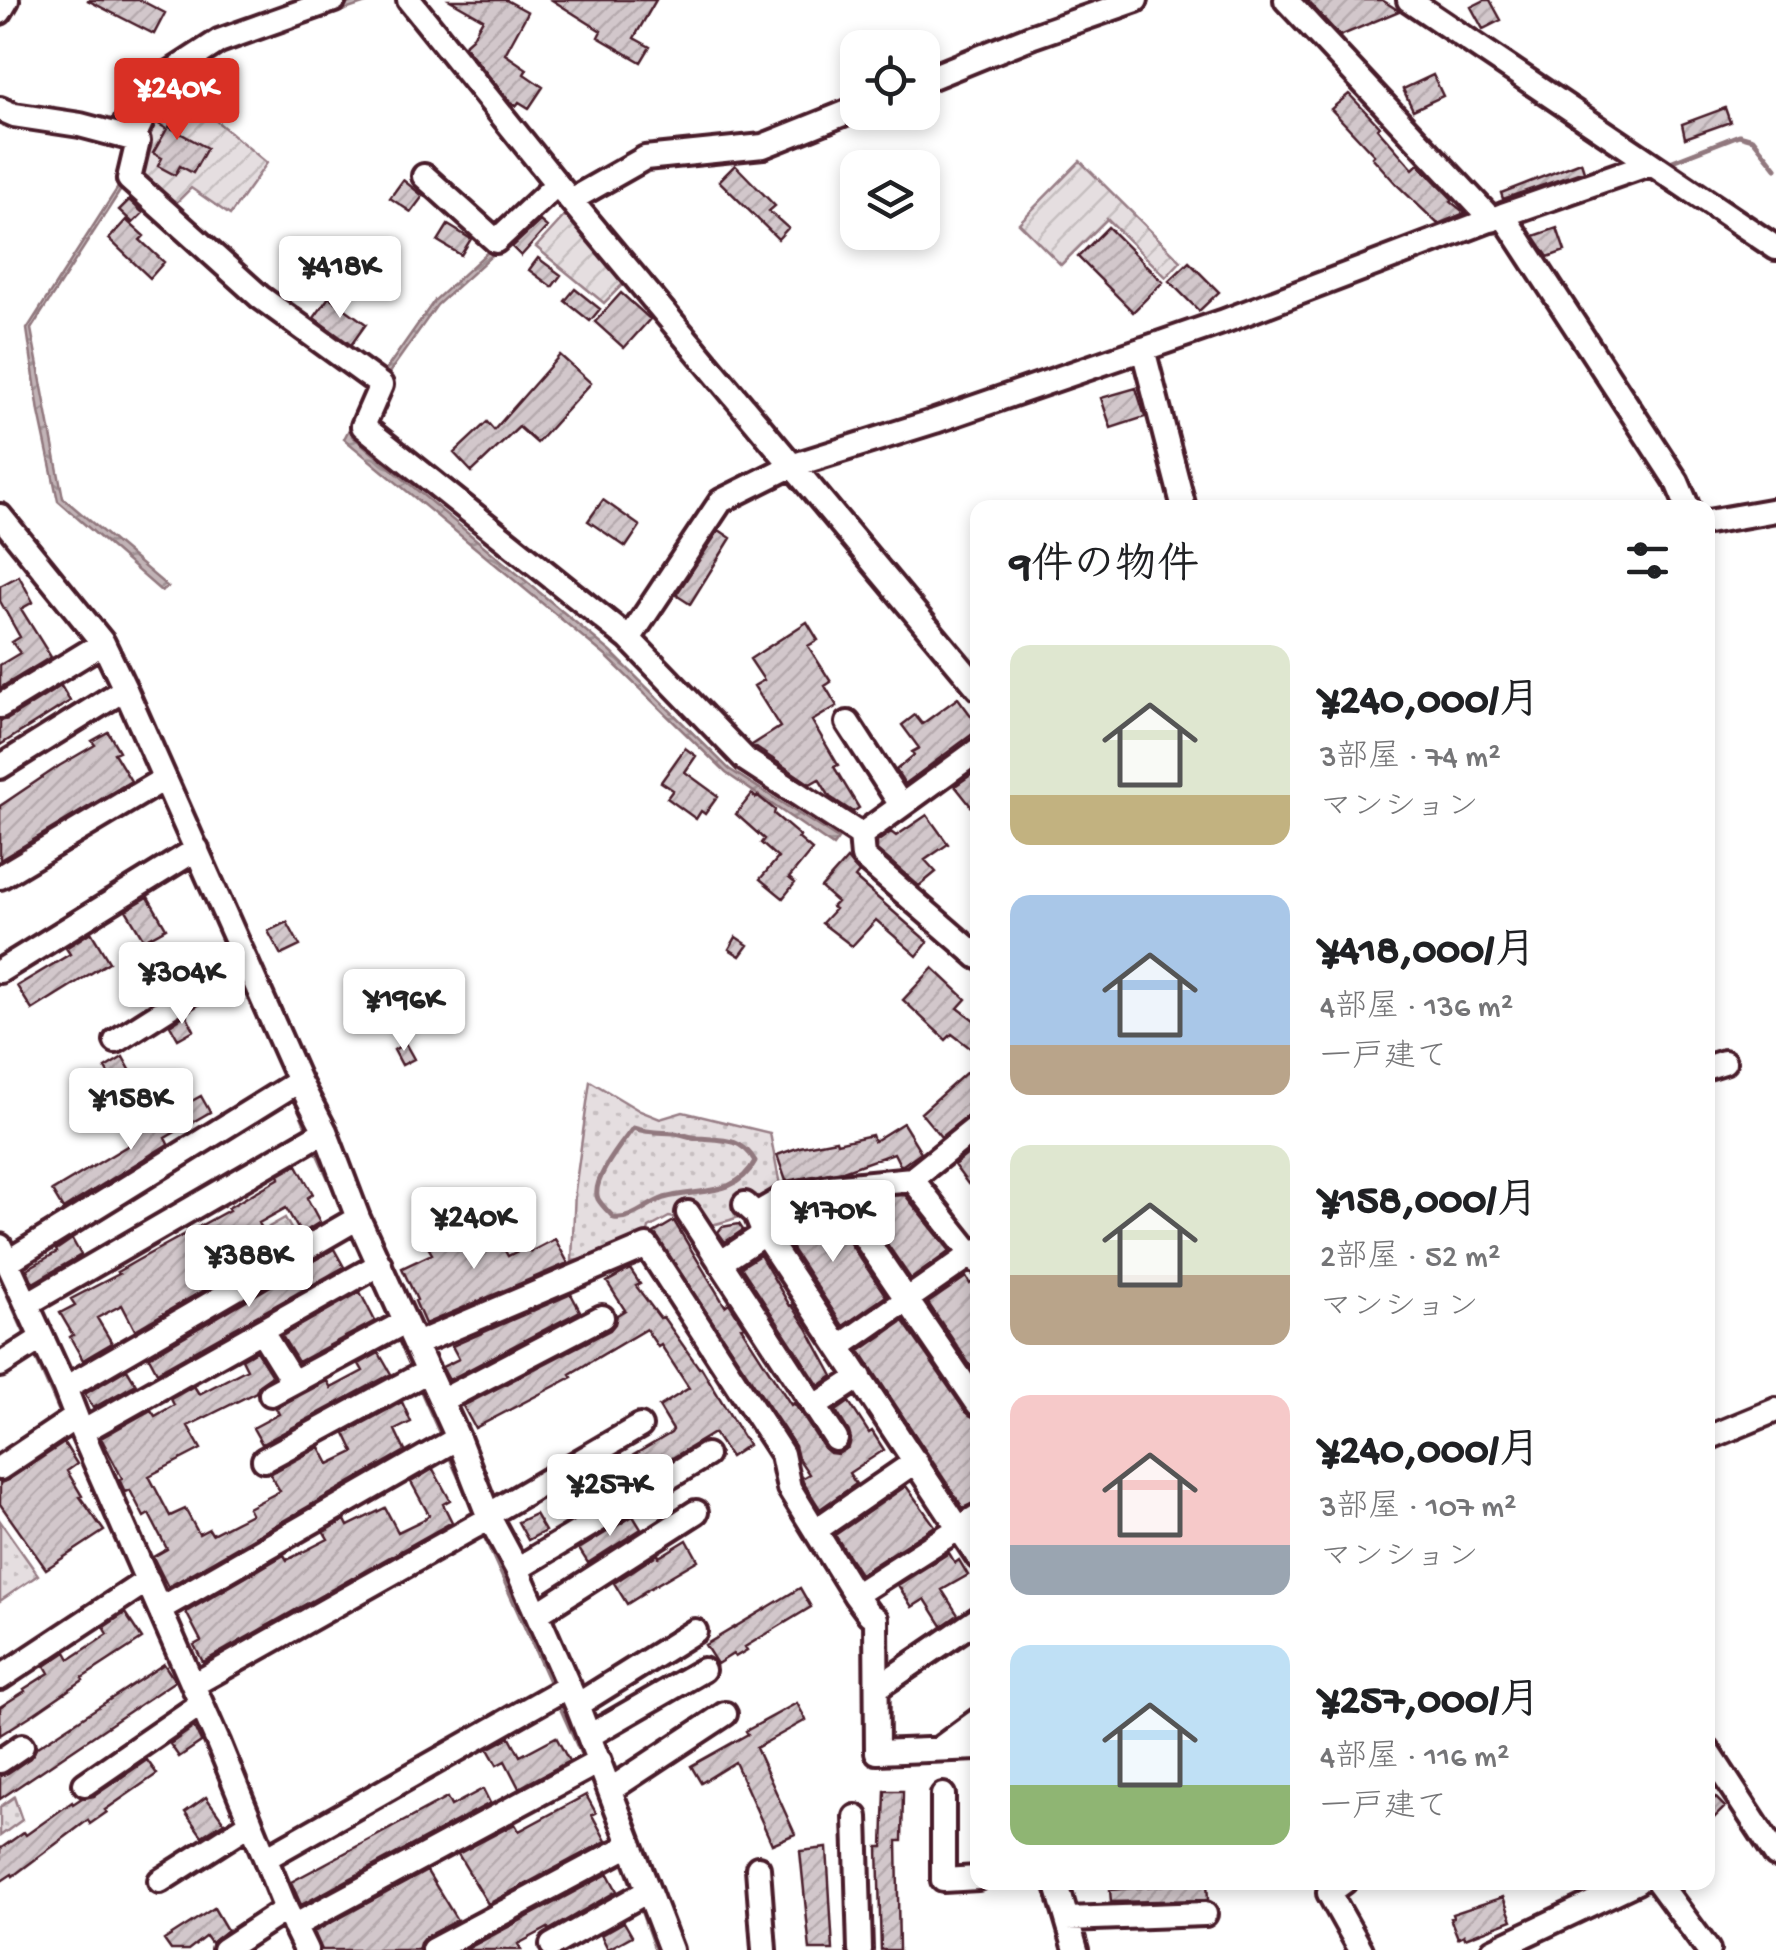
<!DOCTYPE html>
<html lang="ja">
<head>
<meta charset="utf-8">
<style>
  body { margin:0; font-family:"Gochi Hand","Klee One",sans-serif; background:#f2f2f2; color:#202124; height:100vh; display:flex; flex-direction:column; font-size:38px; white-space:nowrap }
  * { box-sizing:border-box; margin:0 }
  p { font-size:32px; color:#757577 }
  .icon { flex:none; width:55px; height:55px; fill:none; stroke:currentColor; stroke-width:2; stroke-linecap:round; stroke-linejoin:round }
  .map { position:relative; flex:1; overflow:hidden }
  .drawer { position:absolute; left:970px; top:500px; width:745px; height:1390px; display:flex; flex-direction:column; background:#fff; border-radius:20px; box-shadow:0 5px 15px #0003 }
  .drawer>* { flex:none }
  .controls { position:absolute; left:840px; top:30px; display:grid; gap:20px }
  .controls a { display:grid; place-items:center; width:100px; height:100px; border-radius:20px; background:#fff; box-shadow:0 5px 15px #0003; font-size:50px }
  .price { position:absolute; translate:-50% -85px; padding:0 22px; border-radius:10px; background:#fff; color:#222; font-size:32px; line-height:65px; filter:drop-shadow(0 2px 5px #0008) }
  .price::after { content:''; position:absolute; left:50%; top:60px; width:30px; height:22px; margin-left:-15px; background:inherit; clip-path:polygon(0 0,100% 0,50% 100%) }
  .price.current { background:#d93025; color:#fff }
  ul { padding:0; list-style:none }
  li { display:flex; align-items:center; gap:30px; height:250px; padding:0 40px }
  li span { display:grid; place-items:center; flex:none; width:280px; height:200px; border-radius:20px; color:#555 }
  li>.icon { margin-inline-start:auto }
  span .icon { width:120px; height:120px; fill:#fffc; stroke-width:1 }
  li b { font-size:42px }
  h2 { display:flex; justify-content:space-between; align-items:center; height:120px; padding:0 40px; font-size:42px }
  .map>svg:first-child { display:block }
</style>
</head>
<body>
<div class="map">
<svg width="1776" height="1950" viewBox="0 0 1776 1950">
  <defs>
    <pattern id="grass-dots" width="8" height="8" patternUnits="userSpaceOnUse" patternTransform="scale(2.5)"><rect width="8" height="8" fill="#e5dee0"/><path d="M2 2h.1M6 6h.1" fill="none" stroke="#c6bec0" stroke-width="1.8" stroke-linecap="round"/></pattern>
    <pattern id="garden-furrows" width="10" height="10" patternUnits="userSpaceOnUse" patternTransform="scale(2.5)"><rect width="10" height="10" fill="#e5dee0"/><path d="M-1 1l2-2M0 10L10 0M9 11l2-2" fill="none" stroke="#c6bec0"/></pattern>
    <pattern id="water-waves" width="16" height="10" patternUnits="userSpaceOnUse" patternTransform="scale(2.5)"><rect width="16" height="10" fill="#c1b3b6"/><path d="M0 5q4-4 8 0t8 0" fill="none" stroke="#9f9194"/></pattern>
    <pattern id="building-hatch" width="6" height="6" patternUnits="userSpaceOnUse" patternTransform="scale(2.5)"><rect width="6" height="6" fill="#d2c7cb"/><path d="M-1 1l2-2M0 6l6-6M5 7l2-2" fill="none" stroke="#b6aaae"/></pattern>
  </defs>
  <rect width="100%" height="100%" fill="#fff"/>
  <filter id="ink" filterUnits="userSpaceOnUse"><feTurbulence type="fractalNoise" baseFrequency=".01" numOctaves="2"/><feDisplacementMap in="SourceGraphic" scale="20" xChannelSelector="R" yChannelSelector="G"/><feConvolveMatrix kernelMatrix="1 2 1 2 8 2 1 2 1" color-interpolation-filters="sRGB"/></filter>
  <g filter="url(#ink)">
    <path fill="url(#grass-dots)" stroke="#987e86" stroke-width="2.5" d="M590,1081L640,1111L660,1119L683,1112L770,1133L781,1191C744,1220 727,1222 683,1231L675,1218L669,1217L649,1228L645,1244L605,1256L572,1261L575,1190Z
      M285,1218L299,1243L283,1252L269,1227Z
      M0,1521L38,1575L0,1601Z
      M14,1797L22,1820L0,1836V1807Z"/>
    <path fill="url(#garden-furrows)" stroke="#987e86" stroke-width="2.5" d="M173,85L267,163L230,215L191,188L174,205L137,178L142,137L167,91Z
      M1080,161L1181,261L1166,277L1107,219L1061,265L1019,223Z
      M570,210L628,279L604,303L536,247Z"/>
    <path fill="url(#water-waves)" stroke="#91787e" stroke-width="2.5" d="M359,0H375L219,52L166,86L128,178L377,388L352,436L611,652L729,769L838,839L833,846L726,773L607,657L344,439L370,389L237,294L124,185L31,329L63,498L168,587L161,591L58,501L39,412L27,329L124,178L162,82L215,46Z
      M549,196L553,200L437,305L389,373L385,371L434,301Z"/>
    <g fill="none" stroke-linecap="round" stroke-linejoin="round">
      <path stroke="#91787e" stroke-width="5" d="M1617,127L1670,162L1739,135L1753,139L1776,168
        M292,1091L309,1132
        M633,1128C649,1133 658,1132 674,1133C682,1134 690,1137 698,1138C723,1140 741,1137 755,1161C736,1198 698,1188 664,1198C646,1204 634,1220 614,1218C609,1212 602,1206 598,1199C590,1181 623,1142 633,1128Z
        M315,1147L345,1214
        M371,1275L391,1320
        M0,1277L27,1337
        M397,1335L413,1370
        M34,1352L64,1420
        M419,1385L443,1439
        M68,1430L102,1506
        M449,1454L477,1517
        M483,1532L552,1686
        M558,1701L584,1759
        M591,1774L617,1843
        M622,1858L634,1890
        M640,1905L656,1950
        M282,1925L293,1950"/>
    </g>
    <path fill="url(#building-hatch)" stroke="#4a1f2b" stroke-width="2.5" d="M87,0H140L165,13L154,34Z
      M450,0H506L528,12L505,54L527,69L524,74L543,87L529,108L519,102L516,106L510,102L464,45L472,38L483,19Z
      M552,0H656L634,38L650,47L641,62L598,37L601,31Z
      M1307,0H1382L1399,11L1340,36Z
      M1485,0H1490L1501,20L1483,29L1471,7Z
      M138,67L148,72L125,121L113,118Z
      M1433,75L1443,96L1413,110L1403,89Z
      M171,94L183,101L169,127L207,148L193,173L180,166L175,175L158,166L162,158L153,153L167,129L157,123Z
      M1349,94L1379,126L1377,128L1413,169L1418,164L1453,200L1451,202L1465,213L1438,224L1397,185L1372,157L1374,155L1331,109Z
      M1725,108L1730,122L1685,138L1682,124Z
      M1581,162L1584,171L1503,199L1501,193Z
      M735,165L775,206L769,211L788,228L778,239L719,181Z
      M403,180L423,196L411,212L390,198Z
      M129,200L143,213L133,223L119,210Z
      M126,220L144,236L140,240L164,262L150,278L109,239Z
      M540,221L547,227L521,256L512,247Z
      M448,225L471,239L461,255L438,241Z
      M1108,227L1163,282L1133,312L1078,257Z
      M1557,228L1565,251L1548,257L1534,236Z
      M538,258L561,275L552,287L529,270Z
      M1189,262L1219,292L1199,311L1169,281Z
      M575,289L600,309L590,321L565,301Z
      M621,293L650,319L624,348L595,322Z
      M329,297L366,324L351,345L314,318Z
      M560,355L591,383L537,443L519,427L472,472L454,453L487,422L494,430Z
      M1136,388L1145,417L1111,428L1101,398Z
      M603,500L640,526L626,547L588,521Z
      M719,530L731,538L690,604L676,595Z
      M19,576L33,602L21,609L51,657L0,688V665L20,653L12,642L20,637L0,601V586Z
      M807,622L818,640L808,646L831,682L825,686L837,706L812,721L838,765L834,767L859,808L853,812L830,797L819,779L810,784L752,745L780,727L754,686L764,680L750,659Z
      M61,686L70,701L0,745V721L8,719Z
      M958,698L978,725V730L905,784L896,770L914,755L912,752L919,748L902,725L915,715L922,724Z
      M108,732L119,751L114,753L131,781L0,860V806L59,766L95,745L92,741Z
      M685,748L696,756L685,772L718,796L705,814L701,811L696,819L667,798L673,790L661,782Z
      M978,770V815L955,786Z
      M752,794L756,798L758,796L775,810L774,814L800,836L798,838L812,850L789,878L795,883L783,898L760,879L778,858L761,843L764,839L736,814Z
      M927,815L948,844L925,860L936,872L919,886L877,850V842L891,832L896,836Z
      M847,859L859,873L855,878L928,942L917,956L876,920L852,946L822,923L835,909L832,907L837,902L821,888Z
      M148,897L166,928L144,940L126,910Z
      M287,922L300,946L281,955L268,931Z
      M91,932L109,962L32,1010L17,986L70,954L66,948Z
      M736,937L748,945L740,956L729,949Z
      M933,968L966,999L958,1008L978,1023V1054L952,1034L946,1040L903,1000Z
      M186,1014L194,1030L178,1039L170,1025Z
      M405,1043L414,1059L402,1065L394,1050Z
      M123,1057L138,1084L120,1094L105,1068Z
      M978,1062V1111L969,1114L941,1137L921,1113Z
      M201,1096L210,1112L165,1138L168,1144L63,1209L52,1191L132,1143L128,1136L180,1110L179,1108Z
      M903,1123L921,1152L903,1165H900L894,1153L843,1171L786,1181L777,1155L800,1147L836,1140L837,1143L872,1135L874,1141Z
      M978,1146V1176L968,1184L954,1165Z
      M297,1165L313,1194L307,1198L320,1222L301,1234L286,1208L259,1223L274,1250L212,1281L214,1284L135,1330L122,1305L97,1318L112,1343L83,1360L70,1337L73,1335L60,1313L75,1305L71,1299L119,1274L117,1272L138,1260L229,1210L228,1208L280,1178L279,1175Z
      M905,1195L950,1251L911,1279L857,1200L877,1198L880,1202L889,1196Z
      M823,1204L886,1296L843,1326L781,1232Z
      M674,1221L725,1306L729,1303L744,1326L741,1327L791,1405L794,1403L824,1448L830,1453L838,1454L849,1447L851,1439L849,1432L836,1411L849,1402L869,1433L872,1431L884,1450L849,1473L856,1484L820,1509L803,1482L802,1478L809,1474L798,1458L795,1446L654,1233Z
      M739,1224L743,1230L725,1242L718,1232L722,1227Z
      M481,1226L487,1238L495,1233L508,1256L527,1246L530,1252L555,1239L568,1263L425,1324L415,1301L417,1300L402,1268L432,1254L428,1247L446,1238L450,1245Z
      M72,1239L81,1255L33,1283L27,1269L57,1252L56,1250Z
      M334,1249L344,1267L157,1372L149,1357Z
      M760,1255L790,1306L792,1305L807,1328L833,1376L819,1386L741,1267Z
      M630,1269L640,1284L636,1286L660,1318L663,1317L699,1368L701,1367L748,1445L730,1457L714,1433L586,1510L574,1490L671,1433L673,1430L659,1407L689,1388L661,1345L658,1347L646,1329L570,1374L572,1377L475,1428L463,1406L610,1330L615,1324L617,1315L625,1310L607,1282Z
      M966,1277L970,1284L978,1278V1377L928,1303Z
      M360,1292L375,1321L298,1362L282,1336Z
      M571,1294L580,1311L449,1380L442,1367L459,1359L452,1346Z
      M903,1321L966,1412L978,1419V1501L963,1508L860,1351Z
      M256,1351L272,1376L259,1385L256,1392L188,1426L201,1449L149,1476L170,1516L185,1509L199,1534L209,1529L212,1534L251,1514L248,1508L280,1491L270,1474L320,1447L329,1464L354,1452L345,1433L402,1402L411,1422L395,1430L405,1451L168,1587L153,1557L167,1549L149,1514L144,1517L130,1490L125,1492L119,1479L122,1478L101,1438L151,1410L155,1416L174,1405L171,1399L194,1386L199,1394L247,1369L242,1359Z
      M379,1353L391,1374L262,1444L253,1428L279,1414L276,1408L327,1381L331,1388L363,1371L359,1364Z
      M127,1369L136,1384L93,1408L85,1394Z
      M64,1443L77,1464L67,1471L82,1496L80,1497L104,1531L46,1569L0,1504V1483L8,1480Z
      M433,1469L450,1500L443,1504L452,1522L203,1662L194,1645L201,1641L186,1612L284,1555L287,1560L328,1539L324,1532L345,1520L348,1526L385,1508L398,1532L423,1520L429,1515L411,1482Z
      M906,1486L935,1526L860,1574L835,1535Z
      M535,1514L545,1531L528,1540L518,1522Z
      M633,1516L641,1529L588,1563L579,1549Z
      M687,1540L698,1560L642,1593L643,1594L627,1604L614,1583L658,1554L659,1557Z
      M949,1553L955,1563L959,1560L968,1575L942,1590L958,1615L942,1626L925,1599L912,1607L898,1585Z
      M800,1588L811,1607L745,1647L747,1650L735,1657L733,1654L717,1664L705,1645Z
      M125,1613L142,1639L82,1678L83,1680L35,1713L0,1735V1707L25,1691L24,1689L49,1673L45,1666L66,1652L70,1659L108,1634L104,1627Z
      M164,1664L175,1681L0,1799V1776L8,1773L30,1758L37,1747L45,1742Z
      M797,1703L806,1720L756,1748L795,1834L772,1844L735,1762L701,1783L691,1766L748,1734L746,1731Z
      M194,1727L201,1742L179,1757L170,1744Z
      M510,1737L520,1756L556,1737L569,1761L519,1788L505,1761L497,1765L488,1749Z
      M147,1760L157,1774L105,1810L107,1812L90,1824L88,1820L13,1876L12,1874L0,1882V1849L24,1832L26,1835L72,1802L73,1804L82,1798L94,1796Z
      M483,1789L490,1803L301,1905L291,1882L447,1798L451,1806Z
      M885,1791H903L902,1841H897L899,1950H881L878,1847H883Z
      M586,1795L596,1813L592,1815L606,1841L488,1904L458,1854L515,1824L519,1831Z
      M206,1797L224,1822L202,1836L185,1812Z
      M1715,1797L1725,1807L1714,1818L1708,1811V1805Z
      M827,1848L833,1950H810L800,1851Z
      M427,1871L457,1920L425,1937L420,1943L418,1950H322L314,1932Z
      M608,1874L617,1891L549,1930L548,1928L518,1944L521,1950H465Z
      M1164,1882H1207L1208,1900L1111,1902L1110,1890L1164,1885Z
      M1503,1897L1512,1920L1465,1938L1464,1935L1458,1938L1450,1918L1453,1917L1452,1914Z
      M214,1908L227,1930L211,1943L206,1936L188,1950H171L164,1940Z
      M624,1922L632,1936L608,1949L601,1935Z"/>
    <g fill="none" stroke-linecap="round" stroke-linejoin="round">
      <g stroke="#4a1f2b" stroke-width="30">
        <path id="minor" d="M409,0L557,184L978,688
          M1286,0L1492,220
          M1409,0L1776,248
          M0,12L7,0
          M922,81L1033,36L1136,0
          M0,109L14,115L80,125L133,139L162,78L219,41L334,0
          M133,139L138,141L129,179L260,297L381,385L363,426L629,639
          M424,176L496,241L557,184
          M571,200L645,158L763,146L858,108
          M1503,215L1677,482L1688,508
          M1143,349L1184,508
          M0,516L103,643L125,689L299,1081L325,1131L358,1218L458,1438L488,1515L517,1569L577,1705L671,1950
          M1708,522L1776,510
          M0,706L103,643
          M848,723L901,805
          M0,767L125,689
          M861,835L978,750
          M0,877L164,779
          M978,957L863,857L861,835L746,760L629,639L721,501L791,466L935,421L1222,322L1503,215L1649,164
          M0,971L197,849
          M116,1041L245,959
          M1708,1067L1724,1062
          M912,1179L978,1262
          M830,1187L978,1404
          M745,1204L756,1214L787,1196L830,1187L912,1179L978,1126
          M755,1212L764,1234L978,1557
          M688,1213L836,1439
          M0,1246L65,1388L82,1432L218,1742L286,1909L306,1950
          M7,1262L299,1081
          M720,1263L764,1234
          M27,1304L325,1131
          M262,1332L293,1382
          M416,1344L647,1246L782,1454L789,1488L855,1595L869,1614L876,1619L877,1752L978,1748
          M839,1347L978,1250
          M0,1365L42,1338
          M65,1388L358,1218
          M271,1394L405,1322
          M441,1401L602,1317
          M814,1407L860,1377
          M82,1432L380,1264
          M1708,1438L1776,1410
          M264,1460L428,1371
          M0,1468L76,1417
          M816,1530L916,1461
          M517,1569L706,1455
          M855,1595L978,1516
          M160,1609L458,1438
          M537,1614L696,1512
          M0,1678L148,1580
          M193,1685L472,1528L483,1522L488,1515L640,1426
          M877,1688L978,1619
          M577,1705L695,1631
          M589,1736L703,1670
          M940,1748L978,1720
          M1708,1751L1776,1855
          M0,1761L22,1746
          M85,1784L201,1704
          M610,1790L725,1714
          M943,1795V1880L978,1878
          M856,1817L860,1950
          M266,1858L569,1686
          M758,1868L764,1950
          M160,1881L251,1823
          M1056,1882L1076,1950
          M1344,1882L1329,1893L1361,1950
          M1658,1882L1708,1950
          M1067,1919L1205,1914
          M294,1926L600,1761
          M552,1945L648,1891
          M224,1950L286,1909
          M433,1950L630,1845
          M1493,1950L1637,1882"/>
      </g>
      <use href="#minor" stroke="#fff" stroke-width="22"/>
    </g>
  </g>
</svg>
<div class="controls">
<a><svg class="icon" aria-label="locate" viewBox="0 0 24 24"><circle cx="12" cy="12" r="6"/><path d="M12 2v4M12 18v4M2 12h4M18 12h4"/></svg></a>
<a><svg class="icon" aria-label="layers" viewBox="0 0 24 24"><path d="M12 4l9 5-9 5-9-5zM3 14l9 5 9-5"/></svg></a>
</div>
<b class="price current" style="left:177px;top:143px">¥240K</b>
<b class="price" style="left:340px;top:321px">¥418K</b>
<b class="price" style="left:182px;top:1027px">¥304K</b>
<b class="price" style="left:404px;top:1054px">¥196K</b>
<b class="price" style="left:131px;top:1153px">¥158K</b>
<b class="price" style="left:833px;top:1265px">¥170K</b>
<b class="price" style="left:474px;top:1272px">¥240K</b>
<b class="price" style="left:249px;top:1310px">¥388K</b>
<b class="price" style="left:610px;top:1539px">¥257K</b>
<section class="drawer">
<h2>9件の物件<svg class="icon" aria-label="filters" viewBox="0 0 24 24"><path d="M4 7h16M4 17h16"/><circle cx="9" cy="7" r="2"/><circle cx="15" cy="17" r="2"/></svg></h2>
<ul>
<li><span style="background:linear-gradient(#dfe7d0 75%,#c2b280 0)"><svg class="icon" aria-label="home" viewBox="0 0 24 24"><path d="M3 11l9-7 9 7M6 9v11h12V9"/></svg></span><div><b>¥240,000/月</b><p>3部屋 · 74 m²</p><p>マンション</p></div></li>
<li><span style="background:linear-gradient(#a9c7e8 75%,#b9a48a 0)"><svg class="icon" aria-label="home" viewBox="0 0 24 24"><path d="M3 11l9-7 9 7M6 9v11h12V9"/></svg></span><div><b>¥418,000/月</b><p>4部屋 · 136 m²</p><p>一戸建て</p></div></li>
<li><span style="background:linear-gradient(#dfe7d0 65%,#b9a48a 0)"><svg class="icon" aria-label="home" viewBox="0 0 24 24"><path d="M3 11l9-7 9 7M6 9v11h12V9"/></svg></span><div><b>¥158,000/月</b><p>2部屋 · 52 m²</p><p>マンション</p></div></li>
<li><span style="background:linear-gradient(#f6c9c9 75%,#9aa5b1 0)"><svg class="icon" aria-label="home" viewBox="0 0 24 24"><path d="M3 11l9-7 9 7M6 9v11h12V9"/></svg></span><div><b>¥240,000/月</b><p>3部屋 · 107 m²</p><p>マンション</p></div></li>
<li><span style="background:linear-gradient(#bfe0f5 70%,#8fb573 0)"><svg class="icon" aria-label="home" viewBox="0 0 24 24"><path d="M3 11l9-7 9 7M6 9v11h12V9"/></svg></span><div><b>¥257,000/月</b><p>4部屋 · 116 m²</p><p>一戸建て</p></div></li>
</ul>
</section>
</div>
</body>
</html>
